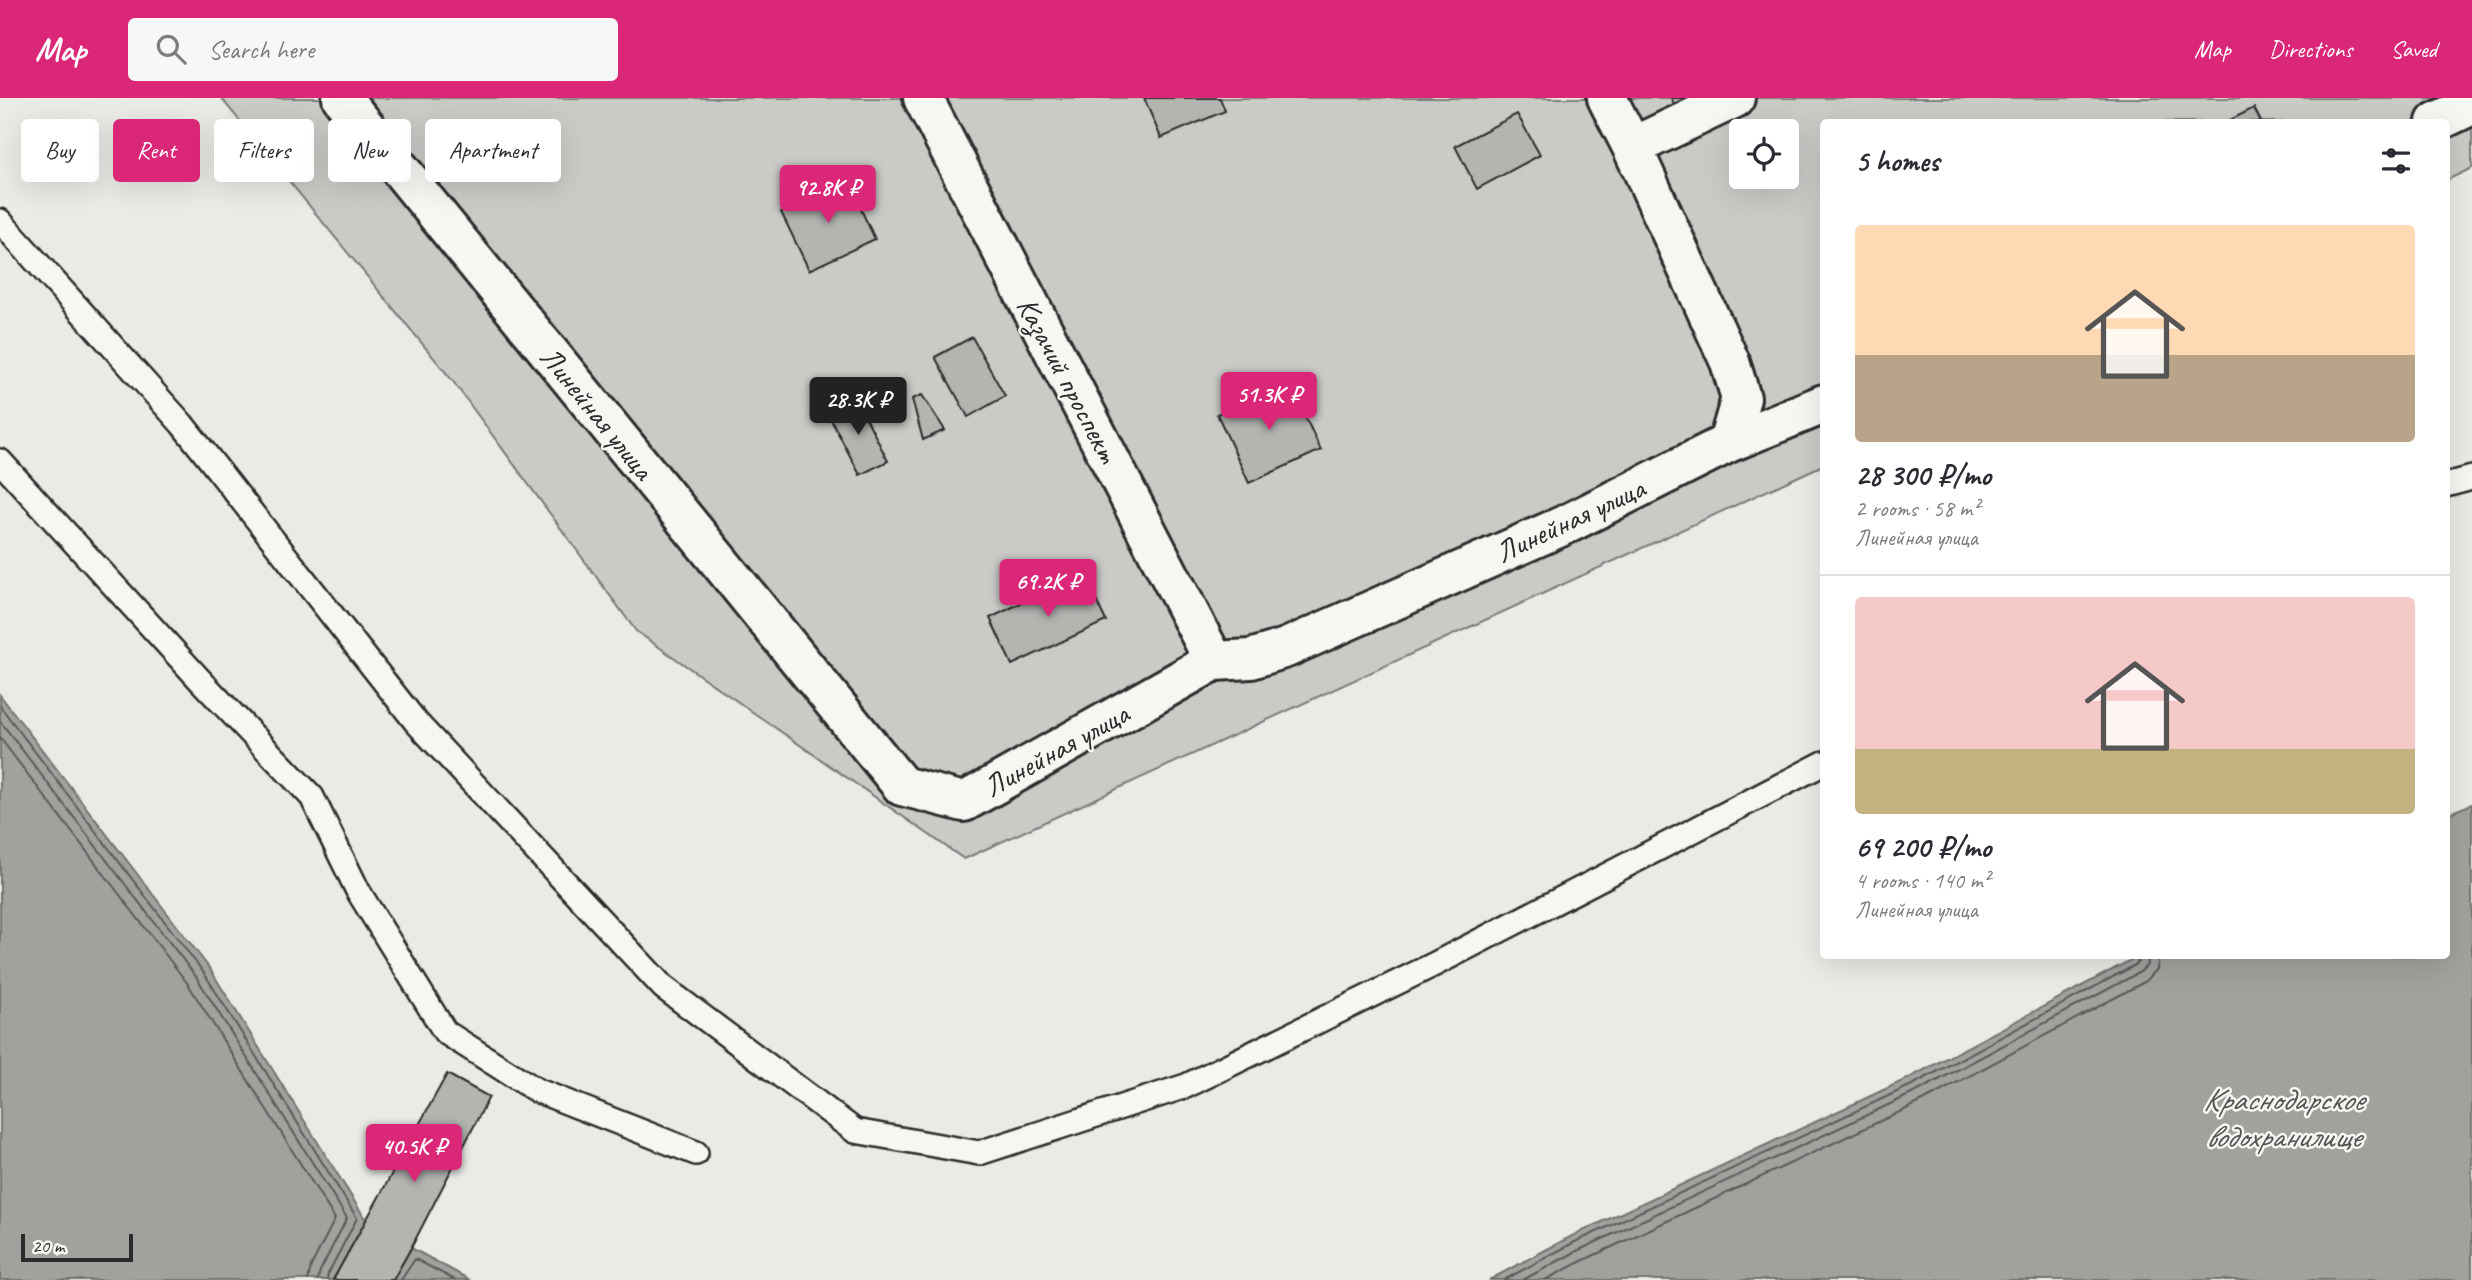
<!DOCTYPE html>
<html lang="en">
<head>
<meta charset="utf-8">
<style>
  body { margin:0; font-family:Caveat,sans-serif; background:#f7f7f7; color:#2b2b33; height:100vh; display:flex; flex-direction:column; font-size:26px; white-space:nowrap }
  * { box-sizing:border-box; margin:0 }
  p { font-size:23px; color:#7c7c81 }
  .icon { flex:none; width:38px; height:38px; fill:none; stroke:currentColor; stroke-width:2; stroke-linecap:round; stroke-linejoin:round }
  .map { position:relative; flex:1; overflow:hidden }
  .panel { position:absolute; left:1820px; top:21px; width:630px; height:840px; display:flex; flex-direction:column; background:#fff; border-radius:7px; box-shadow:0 7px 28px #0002 }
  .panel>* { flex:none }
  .top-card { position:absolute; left:21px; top:21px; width:665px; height:63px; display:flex; gap:14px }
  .fabs { position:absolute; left:1729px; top:21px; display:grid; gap:14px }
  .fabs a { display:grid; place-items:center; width:70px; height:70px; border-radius:7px; background:#fff; box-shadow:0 7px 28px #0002; font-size:35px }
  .scale { position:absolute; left:21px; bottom:18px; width:112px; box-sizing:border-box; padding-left:7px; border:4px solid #2b2b2b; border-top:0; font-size:19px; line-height:24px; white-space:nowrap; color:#2b2b2b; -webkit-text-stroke:5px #f6f6f2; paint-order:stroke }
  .price { position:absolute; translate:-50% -60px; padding:0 16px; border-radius:7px; background:#db2777; color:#fff; font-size:23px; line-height:46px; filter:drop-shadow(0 2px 4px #0008) }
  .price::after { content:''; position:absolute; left:50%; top:42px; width:21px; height:16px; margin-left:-10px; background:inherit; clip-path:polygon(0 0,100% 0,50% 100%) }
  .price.active { background:#222; color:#fff }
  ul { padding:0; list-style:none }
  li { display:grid; align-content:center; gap:14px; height:371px; padding:0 35px }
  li+li { border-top:2px solid #e1e1e2 }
  li span { display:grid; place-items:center; height:217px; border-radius:7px; color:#555 }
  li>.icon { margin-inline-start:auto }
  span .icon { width:126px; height:126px; fill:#fffc; stroke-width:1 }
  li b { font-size:30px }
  h2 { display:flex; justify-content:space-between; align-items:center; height:84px; padding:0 35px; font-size:30px }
  .pill { padding:0 24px; border-radius:7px; background:#fff; box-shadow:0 7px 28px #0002; font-size:24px; line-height:63px }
  .pill.active { background:#db2777; color:#fff }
  header { display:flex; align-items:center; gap:42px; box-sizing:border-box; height:98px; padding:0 35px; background:#db2777; color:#fff }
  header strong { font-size:33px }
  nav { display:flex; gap:38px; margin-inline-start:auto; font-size:24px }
  .search { width:490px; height:63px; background:#f7f7f7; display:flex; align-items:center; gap:18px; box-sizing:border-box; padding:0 24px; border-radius:7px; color:#7c7c81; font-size:26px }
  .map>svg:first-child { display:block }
</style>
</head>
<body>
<header>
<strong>Map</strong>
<div class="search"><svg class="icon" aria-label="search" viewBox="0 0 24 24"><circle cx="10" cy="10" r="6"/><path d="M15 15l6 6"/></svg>Search here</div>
<nav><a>Map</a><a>Directions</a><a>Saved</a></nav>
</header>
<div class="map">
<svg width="2472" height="1182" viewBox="0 0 2472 1182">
  <rect width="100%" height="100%" fill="#eaeae6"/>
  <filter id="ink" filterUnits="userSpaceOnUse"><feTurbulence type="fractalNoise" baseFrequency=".0143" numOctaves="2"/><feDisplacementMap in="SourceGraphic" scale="14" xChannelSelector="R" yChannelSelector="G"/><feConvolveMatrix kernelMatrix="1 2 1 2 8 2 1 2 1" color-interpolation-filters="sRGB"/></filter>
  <g filter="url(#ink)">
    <path fill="#cacac7" stroke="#7a7a79" stroke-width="2" fill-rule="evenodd" d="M221,0H2472V70L2447,82L2446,24H1824L1823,367L964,761L636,533L452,282ZM1741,33H1787V79H1741Z"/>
    <path fill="#a1a19e" stroke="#727270" stroke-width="2" d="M0,597L210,871L366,1122L333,1182H0Z
      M2472,706V1182H1489L1570,1139L1911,979L2138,858H2446L2447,716Z
      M411,1150L470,1182H393Z"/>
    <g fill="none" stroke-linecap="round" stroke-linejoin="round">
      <path stroke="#5a5a59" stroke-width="2" d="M0,608L204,875L357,1120L328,1176L327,1182
        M0,623L197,880L347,1120L320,1173L318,1182
        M0,640L188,886L335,1121L311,1168L308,1182
        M401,1182L415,1161L455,1182
        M1504,1182L1573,1145L1914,986L2135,867L2139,863L2140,858
        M1523,1182L1577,1153L1918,993L2140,874L2147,867L2149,858
        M1545,1182L1582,1163L1923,1003L2146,883L2157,871L2159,858"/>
    </g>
    <path fill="#b4b4b1" stroke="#2b2b2b" stroke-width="2" d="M1144,0H1220L1225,13L1161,40Z
      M1671,0H1697L1676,10Z
      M2254,10L2261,24H2226Z
      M1517,16L1540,57L1477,91L1455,48Z
      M847,82L875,141L809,172L781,114Z
      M972,239L1005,298L968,319L935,259Z
      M1288,283L1321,352L1249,385L1217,316Z
      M922,297L945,332L923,342L912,301Z
      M857,302L888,363L860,377L828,316Z
      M1083,475L1106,523L1012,567L990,520Z
      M447,976L489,999L411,1150L393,1182H333Z"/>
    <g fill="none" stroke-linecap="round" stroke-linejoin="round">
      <g stroke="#2b2b2b" stroke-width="28">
        <path id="lane" d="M0,123L182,326L416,624L663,889L855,1033L979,1055L1186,988L1435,866L1824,665
          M0,363L201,583L312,699L358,793L445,934L536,992L696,1055
          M2446,387L2472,380"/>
      </g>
      <g stroke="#2b2b2b" stroke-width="44">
        <path id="street" d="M342,0L902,688L964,704L1214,563L1251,561L1286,550L1569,425L1728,345L1824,306
          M923,0L1214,563
          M1607,0L1632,49L1730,264L1741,300L1728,345
          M2436,24L2472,7
          M1632,49L1735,0"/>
      </g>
      <use href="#lane" stroke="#f6f6f2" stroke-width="23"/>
      <use href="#street" stroke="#f6f6f2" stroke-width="38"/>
    </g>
  </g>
  <g text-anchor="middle" stroke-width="5" stroke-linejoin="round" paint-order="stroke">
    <g font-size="30" fill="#2b2b2b" stroke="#f6f6f2">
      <text transform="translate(1068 282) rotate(62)" y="10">Казачий проспект</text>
      <text transform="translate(597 315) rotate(51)" y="10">Линейная улица</text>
      <text transform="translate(1570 422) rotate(-25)" y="10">Линейная улица</text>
      <text transform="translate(1056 652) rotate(-29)" y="10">Линейная улица</text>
    </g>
    <g font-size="32" font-style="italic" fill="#545453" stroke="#f6f6f2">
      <text x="2283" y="1012">Краснодарское<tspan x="2283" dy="37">водохранилище</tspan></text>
    </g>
  </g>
</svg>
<div class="fabs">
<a><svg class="icon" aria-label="locate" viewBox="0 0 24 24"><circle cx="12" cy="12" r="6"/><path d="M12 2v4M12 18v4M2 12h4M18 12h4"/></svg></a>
</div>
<div class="scale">20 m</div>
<b class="price" style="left:828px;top:127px">92.8K ₽</b>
<b class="price" style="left:1269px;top:334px">51.3K ₽</b>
<b class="price active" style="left:858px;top:339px">28.3K ₽</b>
<b class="price" style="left:1048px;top:521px">69.2K ₽</b>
<b class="price" style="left:414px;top:1086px">40.5K ₽</b>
<div class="top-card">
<a class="pill">Buy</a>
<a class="pill active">Rent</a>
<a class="pill">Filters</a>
<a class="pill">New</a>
<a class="pill">Apartment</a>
</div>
<section class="panel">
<h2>5 homes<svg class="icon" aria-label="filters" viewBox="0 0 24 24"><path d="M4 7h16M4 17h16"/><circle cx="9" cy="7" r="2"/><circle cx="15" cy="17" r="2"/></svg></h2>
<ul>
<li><span style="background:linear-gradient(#ffd9b3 60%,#b9a48a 0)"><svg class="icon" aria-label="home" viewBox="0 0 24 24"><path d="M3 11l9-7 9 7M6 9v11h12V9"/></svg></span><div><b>28 300 ₽/mo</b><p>2 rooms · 58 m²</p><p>Линейная улица</p></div></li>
<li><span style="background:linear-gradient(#f6c9c9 70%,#c2b280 0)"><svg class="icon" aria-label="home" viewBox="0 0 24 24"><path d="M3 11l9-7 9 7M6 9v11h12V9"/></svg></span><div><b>69 200 ₽/mo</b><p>4 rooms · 140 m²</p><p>Линейная улица</p></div></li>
</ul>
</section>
</div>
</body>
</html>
